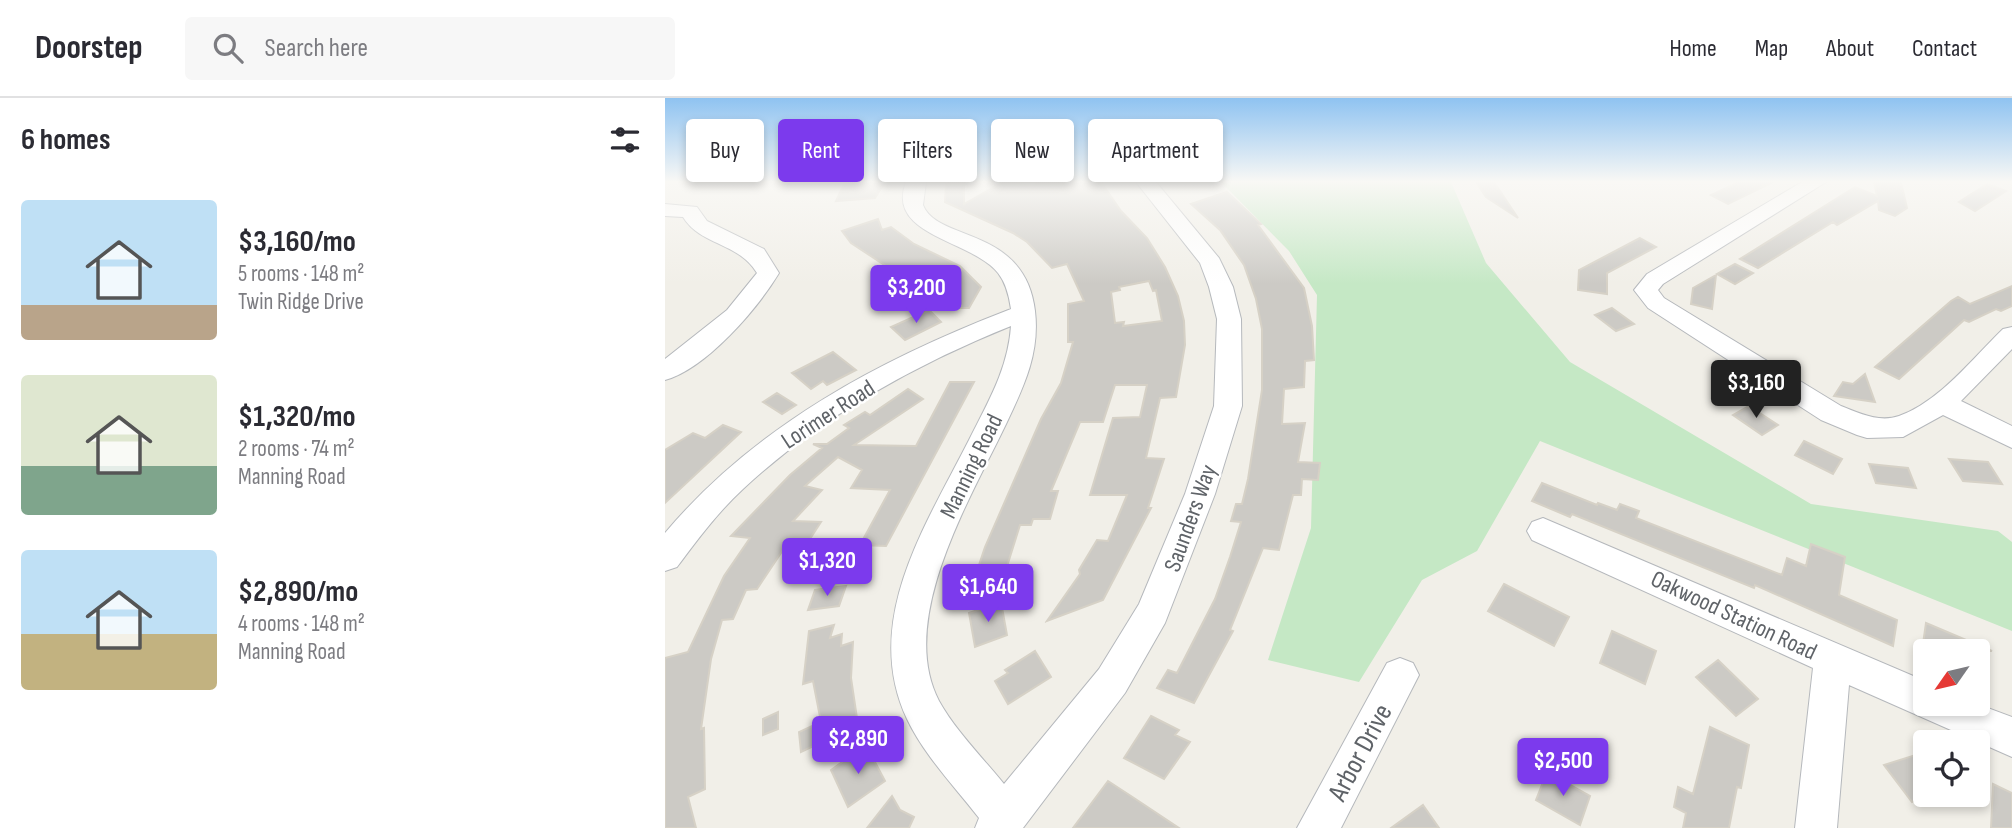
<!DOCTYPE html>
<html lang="en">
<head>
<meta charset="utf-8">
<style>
  body { margin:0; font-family:"Sofia Sans Condensed",sans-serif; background:#f7f7f7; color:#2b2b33; height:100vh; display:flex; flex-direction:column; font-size:26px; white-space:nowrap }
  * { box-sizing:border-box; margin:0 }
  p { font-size:23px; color:#7c7c81 }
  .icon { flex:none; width:38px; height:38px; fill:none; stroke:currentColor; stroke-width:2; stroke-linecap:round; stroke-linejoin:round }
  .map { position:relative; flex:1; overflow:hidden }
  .drawer { display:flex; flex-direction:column; background:#fff; width:665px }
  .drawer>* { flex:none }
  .top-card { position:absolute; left:21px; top:21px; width:665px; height:63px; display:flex; gap:14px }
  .needle { width:46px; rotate:236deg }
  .fabs { position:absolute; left:1248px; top:541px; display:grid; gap:14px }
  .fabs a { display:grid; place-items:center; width:77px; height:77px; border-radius:7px; background:#fff; box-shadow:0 4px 10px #0003; font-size:35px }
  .price { position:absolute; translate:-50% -60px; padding:0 16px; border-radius:7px; background:#7c3aed; color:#fff; font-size:23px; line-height:46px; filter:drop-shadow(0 2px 4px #0008) }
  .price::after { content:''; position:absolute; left:50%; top:42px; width:21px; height:16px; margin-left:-10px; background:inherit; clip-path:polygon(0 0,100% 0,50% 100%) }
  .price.on { background:#222; color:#fff }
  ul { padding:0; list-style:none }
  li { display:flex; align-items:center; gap:21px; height:175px; padding:0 21px }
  li span { display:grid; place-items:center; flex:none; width:196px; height:140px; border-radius:7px; color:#555 }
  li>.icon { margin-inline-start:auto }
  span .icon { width:84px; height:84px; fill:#fffc; stroke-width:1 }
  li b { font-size:30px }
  h2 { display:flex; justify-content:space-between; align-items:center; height:84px; padding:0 21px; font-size:30px }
  .tag { padding:0 24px; border-radius:7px; background:#fff; box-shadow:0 4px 10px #0003; font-size:24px; line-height:63px }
  .tag.on { background:#7c3aed; color:#fff }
  header { display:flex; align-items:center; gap:42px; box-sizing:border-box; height:98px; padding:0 35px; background:#fff; border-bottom:2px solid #e1e1e2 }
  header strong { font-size:33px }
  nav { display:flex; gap:38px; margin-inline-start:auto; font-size:24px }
  .search { width:490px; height:63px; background:#f7f7f7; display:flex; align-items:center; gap:18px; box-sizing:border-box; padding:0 24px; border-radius:7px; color:#7c7c81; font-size:26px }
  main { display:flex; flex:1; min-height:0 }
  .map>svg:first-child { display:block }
</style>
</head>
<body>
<header>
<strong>Doorstep</strong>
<div class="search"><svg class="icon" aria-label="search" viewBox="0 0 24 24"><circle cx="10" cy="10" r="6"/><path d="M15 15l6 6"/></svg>Search here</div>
<nav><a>Home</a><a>Map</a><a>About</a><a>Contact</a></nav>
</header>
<main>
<section class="drawer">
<h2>6 homes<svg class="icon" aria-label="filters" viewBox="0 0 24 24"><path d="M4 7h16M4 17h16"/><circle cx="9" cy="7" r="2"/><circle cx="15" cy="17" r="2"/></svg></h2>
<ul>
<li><span style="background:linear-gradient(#bfe0f5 75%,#b9a48a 0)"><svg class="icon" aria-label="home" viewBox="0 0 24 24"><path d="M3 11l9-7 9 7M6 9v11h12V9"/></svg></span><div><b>$3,160/mo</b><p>5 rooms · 148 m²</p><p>Twin Ridge Drive</p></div></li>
<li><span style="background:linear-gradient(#dfe7d0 65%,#7fa58c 0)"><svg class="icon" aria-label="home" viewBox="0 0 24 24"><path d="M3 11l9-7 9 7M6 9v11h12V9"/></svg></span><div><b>$1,320/mo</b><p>2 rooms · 74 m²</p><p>Manning Road</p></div></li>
<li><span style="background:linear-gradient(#bfe0f5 60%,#c2b280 0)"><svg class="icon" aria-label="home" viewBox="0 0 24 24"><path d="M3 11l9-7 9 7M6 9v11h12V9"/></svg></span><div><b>$2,890/mo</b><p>4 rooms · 148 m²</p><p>Manning Road</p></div></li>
</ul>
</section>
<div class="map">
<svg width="1347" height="730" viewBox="0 0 1347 730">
  <rect width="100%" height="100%" fill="#f1efe8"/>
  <path fill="#c5e8c5" d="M556,84H786L821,165L905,264L1146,406L1333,433L1347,444V533L875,343L812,453L757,482L694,584L603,562L646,430L652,197L624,153Z"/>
  <path fill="#cccac5" stroke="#d6d1c6" stroke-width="2" fill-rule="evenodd" d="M198,84H220L210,100L171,103L179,86Z
    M299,84V106L338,84L368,88L373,84H436L456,113L482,140L500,169L513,198L519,223L520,247L511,299L495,300L481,360L499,361L483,410H486L438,502L382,523L415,476L414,472L432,442L443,443L462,397H425L448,320L475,319L482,287H450L438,324H415L386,393H393L385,421H368L366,427H355L338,481L309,482L320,449L376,321L396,285L408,244H403V206L419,203L402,166L387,170L362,144L348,135L280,104L281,86ZM484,183L488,193L491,192L497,223L458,228L459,224L450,225L446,194L455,192L454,189Z
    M811,84H829L853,120L821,99Z
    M1074,84H1108L1063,106L1046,97Z
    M1209,84H1236L1242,110L1230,118L1214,112L1213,103L1172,127L1168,124L1093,170L1075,161L1190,89L1212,98Z
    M1322,86L1341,93L1310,113L1294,104Z
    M562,94L596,126L593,127L639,190L647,228L649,262L640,263L639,289L619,291L617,326L640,325L633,364L655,365L653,382L637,381L636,397H628L614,452L598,450L565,532L568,533L529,605L492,590L503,572L512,575L550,501L565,459L576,424L566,423L571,406H577L583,381L597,292V231L591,201L579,167L555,132L526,106Z
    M213,121L217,132L226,129L249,146L295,168L316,189L304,210H243L268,199L186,145L177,133Z
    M975,140L991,149L942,175V196L913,192L914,172Z
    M1070,166L1088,175L1070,186L1052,176Z
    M1051,177L1047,211L1026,206L1028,190Z
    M1347,188V208L1336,213L1331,211L1304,224L1299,222L1234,281L1210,269L1286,203L1293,199L1305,206Z
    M947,210L969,226L951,233L930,217Z
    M264,212L276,224L240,242L226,229Z
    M168,254L191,272L162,287L158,283L146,291L127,275Z
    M1200,276L1210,304L1169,298L1178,284L1188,286Z
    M285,284H309L221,448L195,447L225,392L186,390L197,372L173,359L140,388L157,392L128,423L156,424L141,447L122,446L92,491L81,492L68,521L57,522L46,561L36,631L39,630L40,691L23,699L31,730H0V560L23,554L59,478L85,440L66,438L125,377L157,350L148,346H162L184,330L179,327L200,314L205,317L243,291L258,301L189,347L251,348Z
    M112,295L131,307L117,316L98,304Z
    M1084,308L1113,327L1097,337L1068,317Z
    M58,327L76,334L0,405V352L28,335L40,340Z
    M1139,343L1177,361L1168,376L1130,357Z
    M1284,361L1323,364L1337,386L1298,383Z
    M1204,366L1243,370L1251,390L1211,385Z
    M877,385L932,407L933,405L952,412L955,406L974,413L971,420L1117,477L1122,460L1141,468L1146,446L1180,459L1174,497L1232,522L1228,548L1090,487L1089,490L907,416L905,419L867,403Z
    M839,486L904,519L889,548L823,513Z
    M181,488L174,508L143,512L150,492Z
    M336,504L342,537L310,549L304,515Z
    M1261,525L1327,553H1257Z
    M169,527L165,540L177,536L176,548L188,544L186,580L193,627L136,654L134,634L156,624L148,583L138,586L144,533Z
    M947,533L991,553L980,586L935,565Z
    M370,553L386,579L343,606L330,583L343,575L340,572Z
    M1053,562L1093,601L1071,618L1031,579Z
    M113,614V631L98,637V621Z
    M486,618L514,632L510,637L525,644L499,681L459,660Z
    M1045,629L1084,647L1076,690L1072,689L1064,730H1018L1021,715L1009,709L1013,689L1028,696Z
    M201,647L220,683L183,709L166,672Z
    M1260,654V699L1247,704L1219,667Z
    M882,674L925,698L915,727L871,702Z
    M443,683L469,700L514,730H408Z
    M1328,686L1347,695V730H1326Z
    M227,698L235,712L249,719L244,730H202Z
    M758,707L774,730H726Z"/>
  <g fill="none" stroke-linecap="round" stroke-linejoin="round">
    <g stroke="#b5b8bc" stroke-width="2">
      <path id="minor" d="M241,84H261L258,107C272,144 360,128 370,213C375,255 359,288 342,324C307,398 231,521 274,603C290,632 318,660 339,686L434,571L474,506L520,396L549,308L552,221L544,189L535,165L471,84H491L554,160L568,189L576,221L577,308L550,396L500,525L460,595L358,730H310L314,720C290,689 259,657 242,621C196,523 261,427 304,342C323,304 343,271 346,228C249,267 154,320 78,391C53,414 32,442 12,469L0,473V435C91,327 216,261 346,211C344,198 341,185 333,175C307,142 220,138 241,84Z
        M1137,84H1161L998,186L993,192L999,200L1176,308C1194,315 1214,325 1234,318C1274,304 1308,260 1338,231L1347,229V251L1296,303L1347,328V350L1278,317L1238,339L1202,340L1192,337L1156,322L983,210L969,192L982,176Z
        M0,106L32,109L42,123L99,151L114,175C93,210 41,271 0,282V261L62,212L92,175C73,144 36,148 18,119L0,118Z
        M878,420L1260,583V606H1312L1347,619V659L1184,587L1172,730H1130L1148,570L867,442L862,433L867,424Z
        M735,560L748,565L754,577L676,730H632L722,565Z"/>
    </g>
    <use href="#minor" fill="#fff" fill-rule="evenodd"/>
  </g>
  <linearGradient id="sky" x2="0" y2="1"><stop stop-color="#8fc3f1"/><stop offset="0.45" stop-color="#f9f8f5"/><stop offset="1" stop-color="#f9f8f5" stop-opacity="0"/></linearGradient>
  <rect width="1347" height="186" fill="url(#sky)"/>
  <g text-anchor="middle" stroke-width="5" stroke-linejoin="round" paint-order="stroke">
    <g font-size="24" fill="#5f6368" stroke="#fff">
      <text transform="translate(163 316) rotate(-33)" y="8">Lorimer Road</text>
      <text transform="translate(306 368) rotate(-64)" y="8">Manning Road</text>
      <text transform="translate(525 420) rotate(-70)" y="8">Saunders Way</text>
      <text transform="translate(1069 517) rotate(25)" y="8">Oakwood Station Road</text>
    </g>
    <g font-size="28" fill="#5f6368" stroke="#fff">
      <text transform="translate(694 654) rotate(-62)" y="10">Arbor Drive</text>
    </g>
  </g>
</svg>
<div class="fabs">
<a><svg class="needle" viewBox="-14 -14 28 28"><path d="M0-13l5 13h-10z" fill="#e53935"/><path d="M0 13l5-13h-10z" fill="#7c7c81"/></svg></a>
<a><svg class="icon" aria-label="locate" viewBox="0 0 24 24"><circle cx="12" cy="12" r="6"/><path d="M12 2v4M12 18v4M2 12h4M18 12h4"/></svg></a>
</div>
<b class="price" style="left:251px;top:227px">$3,200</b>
<b class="price on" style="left:1091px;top:322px">$3,160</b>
<b class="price" style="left:162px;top:500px">$1,320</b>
<b class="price" style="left:323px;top:526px">$1,640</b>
<b class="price" style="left:193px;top:678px">$2,890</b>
<b class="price" style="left:898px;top:700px">$2,500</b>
<div class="top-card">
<a class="tag">Buy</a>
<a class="tag on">Rent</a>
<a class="tag">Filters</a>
<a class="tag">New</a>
<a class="tag">Apartment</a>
</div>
</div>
</main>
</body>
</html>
